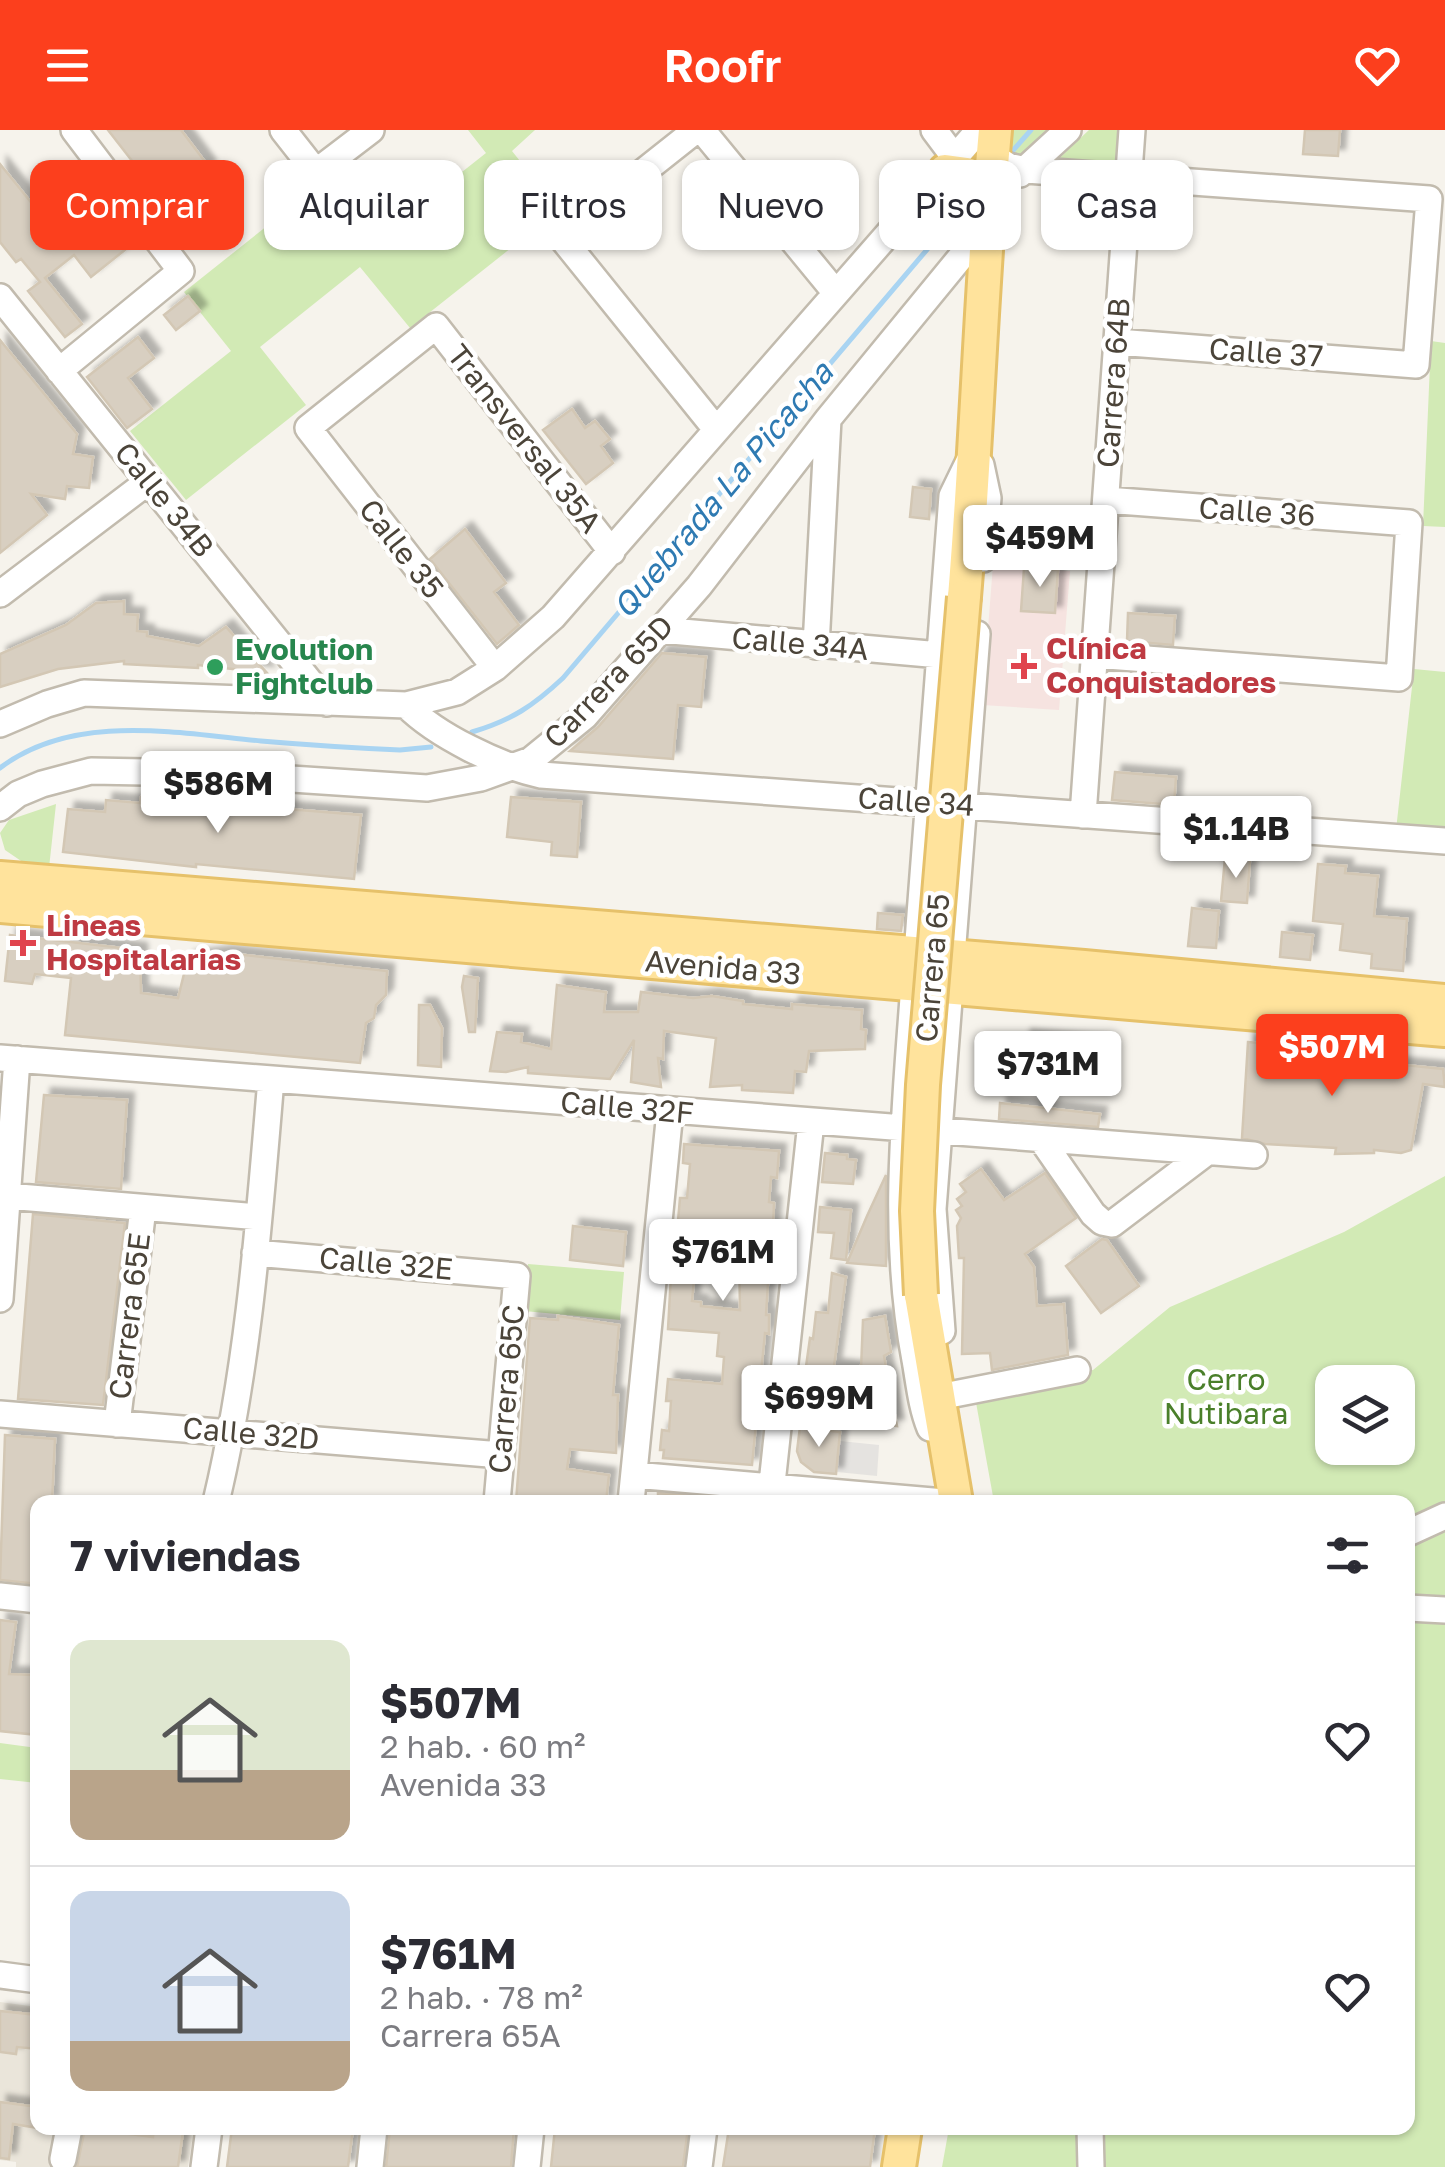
<!DOCTYPE html>
<html lang="es">
<head>
<meta charset="utf-8">
<style>
  body { margin:0; font-family:"Golos Text",sans-serif; background:#f2f2f3; color:#2b2b33; height:100vh; display:flex; flex-direction:column; font-size:38px; white-space:nowrap }
  * { box-sizing:border-box; margin:0 }
  p { font-size:32px; color:#7c7c81 }
  .icon { flex:none; width:55px; height:55px; fill:none; stroke:currentColor; stroke-width:2; stroke-linecap:round; stroke-linejoin:round }
  .map { position:relative; flex:1; overflow:hidden }
  .sheet { position:absolute; left:30px; top:1365px; width:1385px; height:640px; display:flex; flex-direction:column; background:#fff; border-radius:20px; box-shadow:0 2px 8px #0004 }
  .sheet>* { flex:none }
  .top-card { position:absolute; left:30px; top:30px; width:1385px; height:90px; display:flex; gap:20px }
  .fabs { position:absolute; left:1315px; top:1235px; display:grid; gap:20px }
  .fabs a { display:grid; place-items:center; width:100px; height:100px; border-radius:20px; background:#fff; box-shadow:0 2px 8px #0004; font-size:50px }
  .price { position:absolute; translate:-50% -85px; padding:0 22px; border-radius:10px; background:#fff; color:#222; font-size:32px; line-height:65px; filter:drop-shadow(0 2px 5px #0008) }
  .price::after { content:''; position:absolute; left:50%; top:60px; width:30px; height:22px; margin-left:-15px; background:inherit; clip-path:polygon(0 0,100% 0,50% 100%) }
  .price.selected { background:#fc3f1d; color:#fff }
  ul { padding:0; list-style:none }
  li { display:flex; align-items:center; gap:30px; height:250px; padding:0 40px }
  li+li { border-top:2px solid #e1e1e2 }
  li span { display:grid; place-items:center; flex:none; width:280px; height:200px; border-radius:20px; color:#555 }
  li>.icon { margin-inline-start:auto }
  span .icon { width:120px; height:120px; fill:#fffc; stroke-width:1 }
  li b { font-size:42px }
  h2 { display:flex; justify-content:space-between; align-items:center; height:120px; padding:0 40px; font-size:42px }
  .tag { padding:0 35px; border-radius:20px; background:#fff; box-shadow:0 2px 8px #0004; font-size:35px; line-height:90px }
  .tag.selected { background:#fc3f1d; color:#fff }
  header { display:flex; justify-content:space-between; align-items:center; height:130px; padding:0 40px; background:#fc3f1d; color:#fff; font-size:45px; font-weight:600 }
  .map>svg:first-child { display:block }
</style>
</head>
<body>
<header><svg class="icon" aria-label="menu" viewBox="0 0 24 24"><path d="M4 6h16M4 12h16M4 18h16"/></svg>Roofr<svg class="icon" aria-label="heart" viewBox="0 0 24 24"><path d="M12 20l-8-8c-3-5 5-10 8-4 3-6 11-1 8 4z"/></svg></header>
<div class="map">
<svg width="1445" height="2037" viewBox="0 0 1445 2037">
  <defs>
    <filter id="shadow"><feDropShadow dx="7" dy="-7" stdDeviation="2.5" flood-color="#0004"/></filter>
  </defs>
  <rect width="100%" height="100%" fill="#f6f3ec"/>
  <path fill="#eae5da" d="M0,1872L37,1877L38,1998H194L188,2037H16V2032L0,2030Z"/>
  <path fill="#f6e3e0" d="M993,435L1070,441L1059,580L982,575Z"/>
  <path fill="#d2eab5" fill-rule="evenodd" d="M468,0H535L512,21L559,80L410,198L360,137L260,217L306,275L186,370L130,301L231,221L184,162L326,49L376,110L486,23Z
    M1001,0H1062L1029,32L1002,21Z
    M1089,0H1119L1122,39L1052,35Z
    M1431,211L1445,213V397L1423,396Z
    M1414,539L1445,542V704L1396,700Z
    M56,674L49,738L27,735L5,720L0,703L9,690Z
    M1445,1046V2037H942L949,1998H1408V1372H994L975,1267L1093,1240L1170,1177L1344,1102ZM1332,1252H1398V1318H1332Z
    M528,1134L624,1142L620,1190L524,1181Z
    M0,1613L37,1618V1653L0,1649Z"/>
  <path fill="#e5e3e0" d="M840,1311L879,1315L877,1346L837,1342Z"/>
  <g fill="none" stroke-linecap="round" stroke-linejoin="round">
    <path stroke="#a9d4f2" stroke-width="5" d="M1008,26L1031,0
      M472,602C512,590 533,576 563,548L953,89
      M0,638C73,582 177,603 261,611C308,615 354,618 400,620L431,617"/>
  </g>
  <path fill="#d8cfc1" stroke="#d3c7b4" stroke-width="2.5" filter="url(#shadow)" d="M108,0H181L209,37L168,68L151,46L147,50Z
    M1305,0H1340L1338,26L1303,24Z
    M0,34L38,81L83,45L136,111L91,147L74,125L45,148L82,194L65,207L28,161L40,152L21,129L16,132L0,112Z
    M188,166L200,181L176,200L164,185Z
    M138,207L154,228L128,248L152,279L127,298L87,247Z
    M0,210L77,304L73,324L93,327L89,358L67,356L65,369L31,364L47,385L0,423Z
    M572,279L585,298L595,291L610,309L601,316L613,333L586,354L543,300Z
    M913,357L931,359L929,389L910,387Z
    M465,399L506,453L494,462L519,495L497,514L430,429Z
    M1024,438L1058,440L1055,483L1021,481Z
    M124,471V484L138,485L137,501L147,502V506L199,516L226,497L267,543L198,535V538L124,534V531L58,539L0,557V524L66,495L96,473Z
    M1128,483L1175,486L1173,515L1127,511Z
    M662,523L706,527L701,577L678,575L673,629L570,621L598,597Z
    M1115,642L1176,647L1174,675L1112,670Z
    M141,667L361,685L354,749L196,734V737L63,722L68,679L105,682L106,670L140,673Z
    M511,667L581,672L577,727L551,725L552,712L507,707Z
    M1225,728L1250,730L1247,773L1221,771Z
    M1318,734L1346,736L1345,743L1378,746L1374,786L1407,789L1403,841L1371,838L1372,824L1340,820L1343,794L1313,791Z
    M1192,778L1219,781L1216,818L1188,816Z
    M878,783L903,785L901,801L877,799Z
    M1282,802L1313,805L1310,830L1280,827Z
    M10,805L140,820L141,863L178,868L188,828L226,823L387,841L386,865L376,875L374,888L366,893L360,933L65,905L71,848L35,844L32,854L5,851Z
    M464,846L478,848L475,902H469L462,857Z
    M557,855L606,862L604,882H638L641,862L693,868L712,866L743,871V874L792,879V874L862,880L861,899L866,900L865,919L809,921L806,942L795,941L793,963L742,960V955L710,957L716,908L664,901L663,929L658,928L661,957L631,952L634,910L610,949L528,943V937L506,942L490,941L497,902L522,904L521,912L551,919Z
    M419,875H430L442,898L441,937L418,935Z
    M1024,906L1107,913L1105,935L1022,928Z
    M1248,912L1338,920L1337,924L1385,922L1384,933L1443,939L1445,957L1423,954L1411,1020L1401,1023L1374,1020V1023L1335,1024L1336,1018L1265,1014L1242,1008Z
    M44,965L127,970L121,1059L36,1052Z
    M1000,973L1100,984L1098,997L999,989Z
    M684,1014L779,1021L777,1048L771,1047L769,1072L774,1073L772,1124H764L763,1153H768L766,1185H769V1204L765,1203L752,1335L663,1328L664,1320H660L662,1300L669,1301L671,1271H666L668,1249L722,1254L724,1227L717,1226L719,1203L668,1199L672,1127L696,1130L692,1171L701,1172V1176L740,1180L739,1122L713,1121L701,1103L702,1093L678,1091L680,1068H687L690,1034L683,1033Z
    M825,1023L847,1025V1029L856,1030L853,1054L822,1052Z
    M981,1039L1004,1070L1045,1043L1076,1088L1025,1124L1034,1137L1037,1176L1064,1174L1068,1225L992,1240L990,1223L962,1224L964,1128H959L957,1096L961,1088L956,1080L962,1076L957,1069L966,1062L960,1054Z
    M886,1045V1136L847,1133L867,1086Z
    M820,1077L851,1080L846,1130L831,1128L834,1103L818,1102Z
    M33,1084L125,1093L103,1275L18,1269Z
    M573,1096L626,1102L623,1136L570,1130Z
    M1102,1109L1107,1110L1139,1156L1101,1183L1066,1136Z
    M832,1143L846,1147L834,1236L861,1239L863,1190L885,1186L891,1222L884,1226L897,1296L843,1290L845,1264L803,1258L810,1208L813,1209L816,1182L828,1183Z
    M558,1186L619,1195L613,1265H618L616,1323L570,1319L567,1339L609,1345L606,1372H516L530,1188L558,1190Z
    M800,1297L840,1302L836,1344L814,1342L801,1332L797,1321Z
    M5,1305L55,1309L52,1372H38V1454L0,1450Z
    M658,1363L713,1368V1372H658Z
    M0,1490L16,1492L9,1544L34,1545L38,1605L0,1601Z
    M0,1881L38,1885V1919L17,1917L16,1924L0,1922Z
    M0,1972L38,1977V1998L13,1994L9,2029L0,2028Z
    M85,1998L153,2007L154,1998L183,2001L178,2037H77Z
    M232,1998H353L348,2037H227Z
    M390,1998H514L511,2037H386Z
    M555,1998H688L683,2037H551Z
    M729,1998H875L870,2037H723Z"/>
  <g fill="none" stroke-linecap="round" stroke-linejoin="round">
    <g stroke="#c2bbae" stroke-width="30">
      <path id="minor" d="M283,0L316,42L371,0
        M696,0L561,107L715,298
        M702,0L836,163
        M934,0L955,28
        M993,26L1008,36L1026,40L1429,69L1416,235L1117,212
        M1020,44L1068,0
        M0,167L327,573
        M59,241L181,141L74,0
        M981,335L988,368L983,429
        M0,464L149,351
        M660,500L940,525
        M816,516L828,289
        M1094,525L1399,548L1409,393L1106,370
        M495,538L308,298L436,196L612,422
        M406,575C437,606 499,636 541,645L1445,711
        M0,594L47,574L84,563L406,575L457,562L495,538L553,487L979,0
        M0,678L18,664L42,654L91,641L200,643L427,658L481,648L531,630L585,586L699,456L828,289L988,94
        M1083,685L1132,0
        M917,824L952,366L970,329
        M952,826L977,504
        M914,854C905,982 891,1103 915,1230C919,1252 921,1276 930,1298
        M0,928L1254,1025
        M1041,1009L1093,1084L1102,1092L1112,1094L1207,1022
        M7,1066L259,1087
        M255,1123L517,1146L497,1372
        M0,1169L17,929
        M942,1201L933,1079L950,857
        M949,1265L1077,1240
        M0,1284L501,1325
        M117,1294L143,1078
        M634,1345L944,1372
        M216,1372C249,1234 259,1091 271,949
        M631,1372L670,981
        M770,1372L811,992
        M1408,1403L1445,1386
        M0,1466L38,1470
        M1408,1478L1445,1480
        M0,1845L38,1850
        M1090,1998L1091,2037
        M63,2029L69,1998
        M204,2037L209,1998
        M370,2037L374,1998
        M527,2037L531,1998
        M699,2037L704,1998"/>
    </g>
    <g stroke="#e6c16a" stroke-width="38">
      <path id="major" d="M945,41L967,44L990,60
        M964,467C977,312 981,156 995,0
        M0,748L1084,837L1445,871
        M0,776L1445,900
        M921,1165L956,1372
        M899,2037L905,1998"/>
    </g>
    <use href="#minor" stroke="#fff" stroke-width="25"/>
    <use href="#major" stroke="#ffe39c" stroke-width="32"/>
    <g stroke="#e6c16a" stroke-width="38" stroke-linecap="butt">
      <path id="major-bridge" d="M921,1165L917,1081L923,955L964,467"/>
    </g>
    <use href="#major-bridge" stroke="#ffe39c" stroke-width="32"/>
  </g>
  <g fill="#e0444e" stroke="#fff" stroke-width="4">
    <path d="M1019 521h10v10h10v10h-10v10h-10v-10h-10v-10h10z"/>
    <path d="M18 798h10v10h10v10h-10v10h-10v-10h-10v-10h10z"/>
  </g>
  <circle fill="#2e9e5b" stroke="#fff" stroke-width="4" cx="215" cy="537" r="10"/>
  <g text-anchor="middle" stroke-width="9" stroke-linejoin="round" paint-order="stroke">
    <g font-size="30" fill="#4b4439" stroke="#fff">
      <text transform="translate(1266 223) rotate(4)" y="10">Calle 37</text>
      <text transform="translate(1114 253) rotate(-86)" y="10">Carrera 64B</text>
      <text transform="translate(524 309) rotate(52)" y="10">Transversal 35A</text>
      <text transform="translate(164 370) rotate(51)" y="10">Calle 34B</text>
      <text transform="translate(1257 382) rotate(4)" y="10">Calle 36</text>
      <text transform="translate(401 419) rotate(52)" y="10">Calle 35</text>
      <text transform="translate(800 514) rotate(5)" y="10">Calle 34A</text>
      <text transform="translate(609 552) rotate(-46)" y="10">Carrera 65D</text>
      <text transform="translate(916 672) rotate(4)" y="10">Calle 34</text>
      <text transform="translate(723 838) rotate(5)" y="10">Avenida 33</text>
      <text transform="translate(933 838) rotate(-85)" y="10">Carrera 65</text>
      <text transform="translate(627 978) rotate(5)" y="10">Calle 32F</text>
      <text transform="translate(386 1134) rotate(5)" y="10">Calle 32E</text>
      <text transform="translate(130 1186) rotate(-83)" y="10">Carrera 65E</text>
      <text transform="translate(507 1259) rotate(-85)" y="10">Carrera 65C</text>
      <text transform="translate(251 1304) rotate(5)" y="10">Calle 32D</text>
    </g>
    <g font-size="30" font-weight="bold" fill="#be3a42" stroke="#fff" text-anchor="start">
      <text x="1046" y="529">Clínica<tspan x="1046" dy="34">Conquistadores</tspan></text>
      <text x="46" y="806">Lineas<tspan x="46" dy="34">Hospitalarias</tspan></text>
    </g>
    <g font-size="30" font-weight="bold" fill="#27864d" stroke="#fff" text-anchor="start">
      <text x="235" y="530">Evolution<tspan x="235" dy="34">Fightclub</tspan></text>
    </g>
    <g font-size="30" fill="#4a7f2a" stroke="#fff">
      <text x="1226" y="1260">Cerro<tspan x="1226" dy="34">Nutibara</tspan></text>
    </g>
    <g font-size="32" font-style="italic" fill="#2e7ab2" stroke="#fff">
      <text transform="translate(723 360) rotate(-50)" y="11">Quebrada La Picacha</text>
    </g>
  </g>
</svg>
<div class="fabs">
<a><svg class="icon" aria-label="layers" viewBox="0 0 24 24"><path d="M12 4l9 5-9 5-9-5zM3 14l9 5 9-5"/></svg></a>
</div>
<b class="price" style="left:1040px;top:460px">$459M</b>
<b class="price" style="left:218px;top:706px">$586M</b>
<b class="price" style="left:1236px;top:751px">$1.14B</b>
<b class="price selected" style="left:1332px;top:969px">$507M</b>
<b class="price" style="left:1048px;top:986px">$731M</b>
<b class="price" style="left:723px;top:1174px">$761M</b>
<b class="price" style="left:819px;top:1320px">$699M</b>
<div class="top-card">
<a class="tag selected">Comprar</a>
<a class="tag">Alquilar</a>
<a class="tag">Filtros</a>
<a class="tag">Nuevo</a>
<a class="tag">Piso</a>
<a class="tag">Casa</a>
</div>
<section class="sheet">
<h2>7 viviendas<svg class="icon" aria-label="filters" viewBox="0 0 24 24"><path d="M4 7h16M4 17h16"/><circle cx="9" cy="7" r="2"/><circle cx="15" cy="17" r="2"/></svg></h2>
<ul>
<li><span style="background:linear-gradient(#dfe7d0 65%,#b9a48a 0)"><svg class="icon" aria-label="home" viewBox="0 0 24 24"><path d="M3 11l9-7 9 7M6 9v11h12V9"/></svg></span><div><b>$507M</b><p>2 hab. · 60 m²</p><p>Avenida 33</p></div><svg class="icon" aria-label="heart" viewBox="0 0 24 24"><path d="M12 20l-8-8c-3-5 5-10 8-4 3-6 11-1 8 4z"/></svg></li>
<li><span style="background:linear-gradient(#c9d6e8 75%,#b9a48a 0)"><svg class="icon" aria-label="home" viewBox="0 0 24 24"><path d="M3 11l9-7 9 7M6 9v11h12V9"/></svg></span><div><b>$761M</b><p>2 hab. · 78 m²</p><p>Carrera 65A</p></div><svg class="icon" aria-label="heart" viewBox="0 0 24 24"><path d="M12 20l-8-8c-3-5 5-10 8-4 3-6 11-1 8 4z"/></svg></li>
</ul>
</section>
</div>
</body>
</html>
